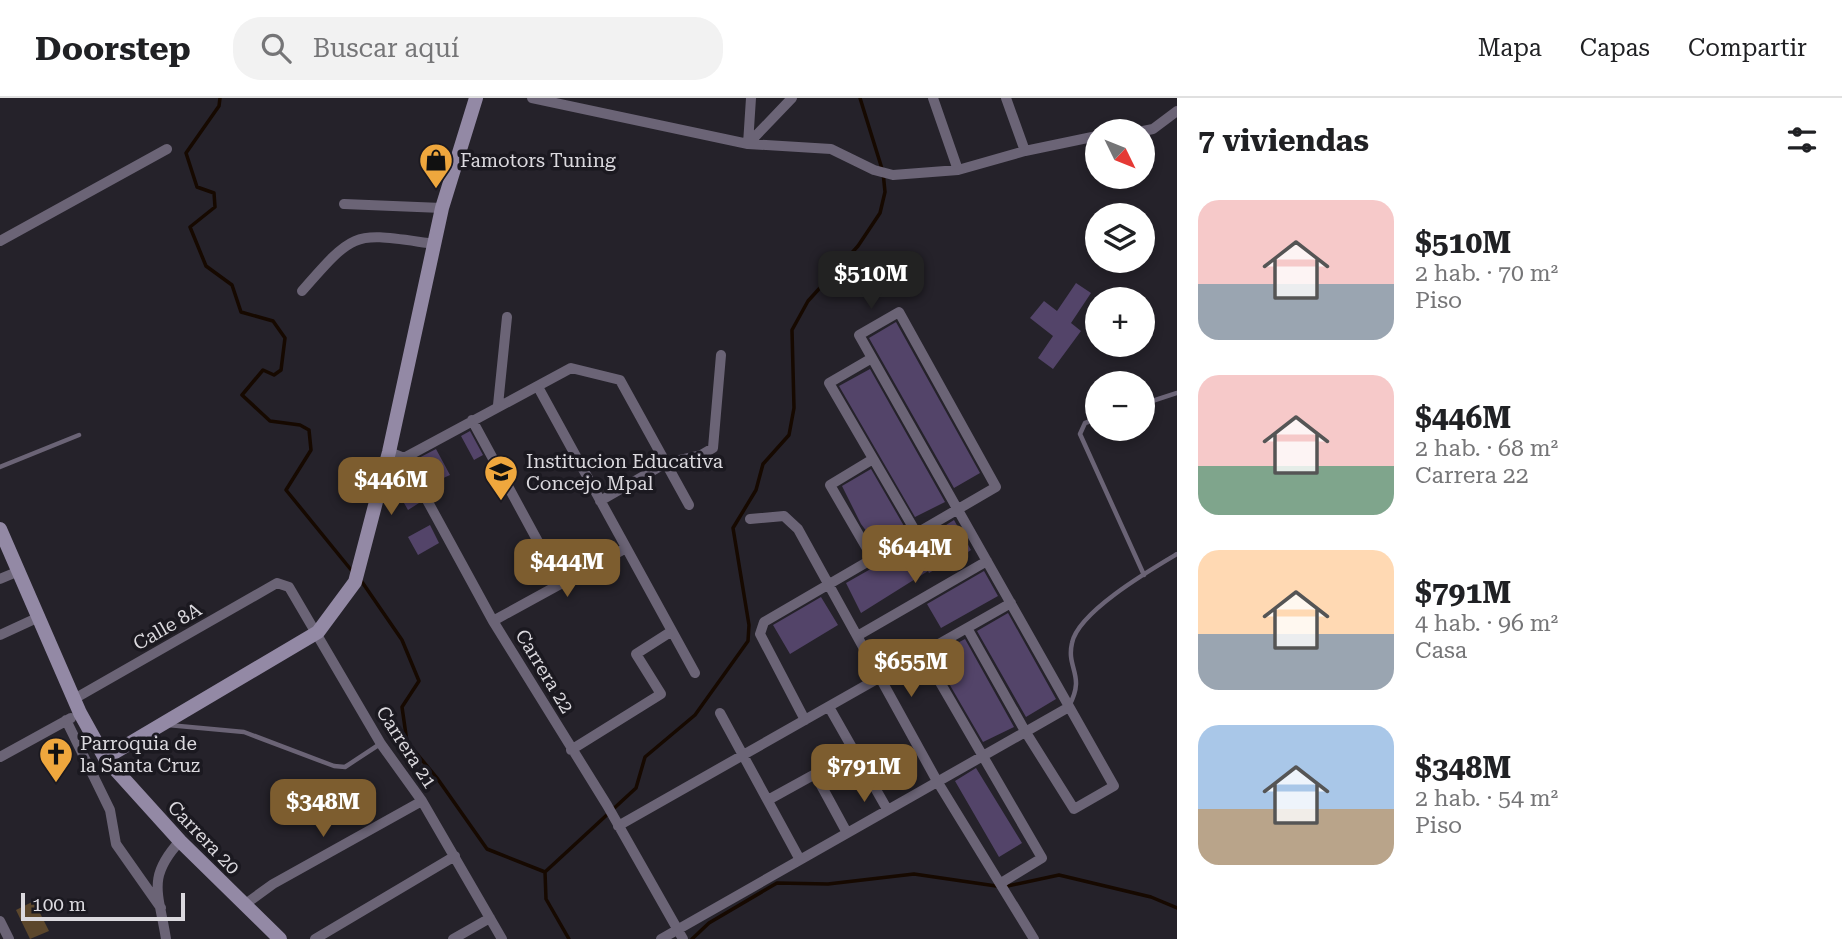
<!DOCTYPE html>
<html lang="es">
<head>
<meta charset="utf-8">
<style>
  body { margin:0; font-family:"Roboto Serif",serif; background:#f2f2f2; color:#202124; height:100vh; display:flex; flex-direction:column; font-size:26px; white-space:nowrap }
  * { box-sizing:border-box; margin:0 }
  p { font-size:23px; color:#757577 }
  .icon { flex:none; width:38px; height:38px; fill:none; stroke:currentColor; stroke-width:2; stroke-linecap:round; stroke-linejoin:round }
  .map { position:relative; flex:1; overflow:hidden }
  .details { display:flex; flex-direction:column; background:#fff; width:665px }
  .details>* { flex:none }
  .needle { width:46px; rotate:133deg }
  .controls { position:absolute; left:1085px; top:21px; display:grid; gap:14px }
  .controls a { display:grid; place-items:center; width:70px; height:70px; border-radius:50%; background:#fff; box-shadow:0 4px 10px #0003; font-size:35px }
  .scale { position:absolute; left:21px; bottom:18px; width:164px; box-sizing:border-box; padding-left:7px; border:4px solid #dbd9de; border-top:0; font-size:19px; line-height:24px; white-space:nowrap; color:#dbd9de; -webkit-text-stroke:5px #1b1920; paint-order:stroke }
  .price { position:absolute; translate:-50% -60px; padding:0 16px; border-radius:14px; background:#7d5d2f; color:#fff; font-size:23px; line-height:46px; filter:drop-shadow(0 2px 4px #0008) }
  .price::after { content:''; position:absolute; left:50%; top:42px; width:21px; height:16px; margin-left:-10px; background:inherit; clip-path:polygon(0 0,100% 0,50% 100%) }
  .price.selected { background:#222; color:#fff }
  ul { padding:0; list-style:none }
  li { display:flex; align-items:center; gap:21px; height:175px; padding:0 21px }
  li span { display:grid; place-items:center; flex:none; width:196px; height:140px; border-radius:21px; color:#555 }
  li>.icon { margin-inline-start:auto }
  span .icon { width:84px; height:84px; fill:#fffc; stroke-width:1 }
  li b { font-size:30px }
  h2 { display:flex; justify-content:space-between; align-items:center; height:84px; padding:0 21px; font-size:30px }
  header { display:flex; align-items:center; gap:42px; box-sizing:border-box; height:98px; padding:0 35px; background:#fff; border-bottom:2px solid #e0e0e0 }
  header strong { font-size:33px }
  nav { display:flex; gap:38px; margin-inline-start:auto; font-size:24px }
  .search { width:490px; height:63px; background:#f2f2f2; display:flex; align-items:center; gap:18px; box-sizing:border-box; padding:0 24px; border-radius:28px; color:#757577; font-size:26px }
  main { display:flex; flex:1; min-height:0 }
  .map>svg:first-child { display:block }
</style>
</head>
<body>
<header>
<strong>Doorstep</strong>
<div class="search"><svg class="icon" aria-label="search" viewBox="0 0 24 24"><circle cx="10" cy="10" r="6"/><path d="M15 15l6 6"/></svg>Buscar aquí</div>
<nav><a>Mapa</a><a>Capas</a><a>Compartir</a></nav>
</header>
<main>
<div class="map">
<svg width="1177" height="841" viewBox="0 0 1177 841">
  <rect width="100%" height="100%" fill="#25222a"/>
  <path fill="#5c472c" d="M34,803L49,833L30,841L16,812Z"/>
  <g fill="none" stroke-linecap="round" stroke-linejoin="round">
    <path stroke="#160900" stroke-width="3.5" d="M220,0L219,8L186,55L197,89L214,95L215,109L190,129L206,168L232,187L241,214L273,223L285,240L281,272L274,277L263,272L242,297L270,323L300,327L309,332L311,352L286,392L352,473
      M360,481L402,542L419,583L402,609L407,644L437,680L487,751L545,774
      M545,774L636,690L645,659L695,617L748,543L749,527L733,430L756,392L763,366L789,337L794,310L792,232L808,203L858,148L880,115L885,94L883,74L860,0
      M545,774L546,801L569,841
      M692,841L709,825L777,785L828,786L914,776L1003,789L1059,777L1151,799L1177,810"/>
  </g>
  <path fill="#534469" d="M1076,185L1091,195L1071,225L1081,233L1053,271L1038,260L1053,238L1030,220L1044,203L1057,213Z
    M896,224L980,375L954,390L869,240Z
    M870,271L945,404L915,419L839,288Z
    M470,333L483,357L474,362L461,338Z
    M436,351L450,377L428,387L415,362Z
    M871,371L904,428L876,446L861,426L842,388Z
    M407,385L419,405L408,412L396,391Z
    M954,422L971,452L947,468L946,465L929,475L928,473L861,515L846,485L890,460L891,462Z
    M430,427L439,445L418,457L408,439Z
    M984,473L998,498L941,530L927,506Z
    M821,499L838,527L790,556L773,527Z
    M1008,515L1056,601L1026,619L977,533Z
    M965,541L1014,629L983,644L933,558Z
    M976,670L1022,745L999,759L955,683Z"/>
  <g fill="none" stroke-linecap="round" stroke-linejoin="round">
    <path stroke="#6b6476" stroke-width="4.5" d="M1143,306L1177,295
      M1097,321L1085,325L1080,336L1144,477
      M0,369L79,337
      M1069,608C1086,577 1066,571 1072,545C1078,514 1150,472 1177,456
      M168,627L244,634L334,668L345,669L380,646"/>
    <path stroke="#6b6476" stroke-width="10" d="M532,0L748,46L831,51L874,72L893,77L958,72L1025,53L1097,38
      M933,0L958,72
      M1006,0L1025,53
      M1143,33L1153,31L1177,13
      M748,46L792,0
      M748,46L751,0
      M344,106L442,110
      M0,143L167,51
      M302,193C357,130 353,135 435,146
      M872,260L829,285L917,436
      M538,289L695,575
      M498,307L507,219
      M472,322L561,486
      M389,354L404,360L493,523L607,707L683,841
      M404,360L571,270L620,282L689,407
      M600,403L666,365L701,357L713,350L721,257
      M750,421L784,418L798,431L937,683L1034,841
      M873,461L830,387L873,361
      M0,481L19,473
      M493,523L626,450
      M0,537L39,519
      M859,537L987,463
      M923,555L1042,760L1001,785
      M74,601L277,485L289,489L381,646L422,703L502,841
      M829,609L887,711
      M720,615L799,760
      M66,622L110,712L116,746L161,810
      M805,622L760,536L764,524L996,389L899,214L859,237L1114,688L1074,711L1025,633L967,530
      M571,652L661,596L636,556L672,533
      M0,659L71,620
      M815,676L846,733
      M768,702L855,654
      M618,728L1011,505
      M244,807L273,786L422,703
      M0,823L9,841
      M166,841C159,795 146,780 180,743
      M315,841L455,758
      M453,841L490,820
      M661,841L1069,609"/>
    <path stroke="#9389a5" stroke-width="14" d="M0,431L80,615L105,660L180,743L280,841
      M105,660L318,534L355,484L389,354L442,110L476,0"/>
  </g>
  <defs>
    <g id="shop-pin" transform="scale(1.75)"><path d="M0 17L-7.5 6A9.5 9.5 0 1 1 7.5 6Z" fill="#efa73d" stroke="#1b1920"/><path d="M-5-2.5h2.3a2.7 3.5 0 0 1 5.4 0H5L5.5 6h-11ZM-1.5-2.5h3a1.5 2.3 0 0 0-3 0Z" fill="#111"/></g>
    <g id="school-pin" transform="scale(1.75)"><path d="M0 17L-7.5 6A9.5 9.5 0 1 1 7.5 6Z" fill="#efa73d" stroke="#1b1920"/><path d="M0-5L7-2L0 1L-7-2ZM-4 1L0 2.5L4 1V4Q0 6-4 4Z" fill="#111"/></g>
    <g id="church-pin" transform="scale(1.75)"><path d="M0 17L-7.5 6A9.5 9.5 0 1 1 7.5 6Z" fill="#efa73d" stroke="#1b1920"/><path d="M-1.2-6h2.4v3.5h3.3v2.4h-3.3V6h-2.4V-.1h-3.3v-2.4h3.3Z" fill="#111"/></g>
  </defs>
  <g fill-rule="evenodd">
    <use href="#shop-pin" x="436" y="62"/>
    <use href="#school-pin" x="501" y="374"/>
    <use href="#church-pin" x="56" y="656"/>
  </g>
  <g text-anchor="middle" stroke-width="7" stroke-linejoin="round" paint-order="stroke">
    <g font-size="19" fill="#dbd9de" stroke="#1b1920" text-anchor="start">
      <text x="460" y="69">Famotors Tuning</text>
      <text x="526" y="370">Institucion Educativa<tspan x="526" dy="22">Concejo Mpal</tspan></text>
      <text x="80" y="652">Parroquia de<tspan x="80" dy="22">la Santa Cruz</tspan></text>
    </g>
    <g font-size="19" fill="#dbd9de" stroke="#1b1920">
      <text transform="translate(167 528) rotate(-30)" y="7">Calle 8A</text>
      <text transform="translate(545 573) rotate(59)" y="7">Carrera 22</text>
      <text transform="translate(407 649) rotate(57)" y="7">Carrera 21</text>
      <text transform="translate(204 739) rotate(46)" y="7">Carrera 20</text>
    </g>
  </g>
</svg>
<div class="controls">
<a><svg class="needle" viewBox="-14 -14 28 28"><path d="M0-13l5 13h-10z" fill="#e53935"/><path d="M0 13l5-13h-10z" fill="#757577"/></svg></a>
<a><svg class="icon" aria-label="layers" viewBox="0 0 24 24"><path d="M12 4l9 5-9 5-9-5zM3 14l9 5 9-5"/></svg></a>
<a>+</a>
<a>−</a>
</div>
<div class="scale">100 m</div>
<b class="price selected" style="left:871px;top:213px">$510M</b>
<b class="price" style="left:391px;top:419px">$446M</b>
<b class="price" style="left:915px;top:487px">$644M</b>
<b class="price" style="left:567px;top:501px">$444M</b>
<b class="price" style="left:911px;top:601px">$655M</b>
<b class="price" style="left:864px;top:706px">$791M</b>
<b class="price" style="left:323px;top:741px">$348M</b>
</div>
<section class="details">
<h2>7 viviendas<svg class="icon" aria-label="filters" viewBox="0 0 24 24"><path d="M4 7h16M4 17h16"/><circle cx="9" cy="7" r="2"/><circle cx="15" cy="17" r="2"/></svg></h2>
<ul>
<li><span style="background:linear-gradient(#f6c9c9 60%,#9aa5b1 0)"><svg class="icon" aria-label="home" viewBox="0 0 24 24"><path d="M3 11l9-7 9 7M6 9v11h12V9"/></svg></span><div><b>$510M</b><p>2 hab. · 70 m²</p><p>Piso</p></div></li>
<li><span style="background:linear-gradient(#f6c9c9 65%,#7fa58c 0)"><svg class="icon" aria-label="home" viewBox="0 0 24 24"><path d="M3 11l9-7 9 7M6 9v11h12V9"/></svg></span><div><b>$446M</b><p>2 hab. · 68 m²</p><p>Carrera 22</p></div></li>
<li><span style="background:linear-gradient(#ffd9b3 60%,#9aa5b1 0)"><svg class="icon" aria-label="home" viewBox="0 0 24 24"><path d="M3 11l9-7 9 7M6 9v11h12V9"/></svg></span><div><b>$791M</b><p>4 hab. · 96 m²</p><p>Casa</p></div></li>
<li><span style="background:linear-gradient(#a9c7e8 60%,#b9a48a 0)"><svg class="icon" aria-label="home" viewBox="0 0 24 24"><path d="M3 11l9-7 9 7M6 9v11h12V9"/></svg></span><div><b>$348M</b><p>2 hab. · 54 m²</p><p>Piso</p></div></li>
</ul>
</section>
</main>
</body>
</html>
